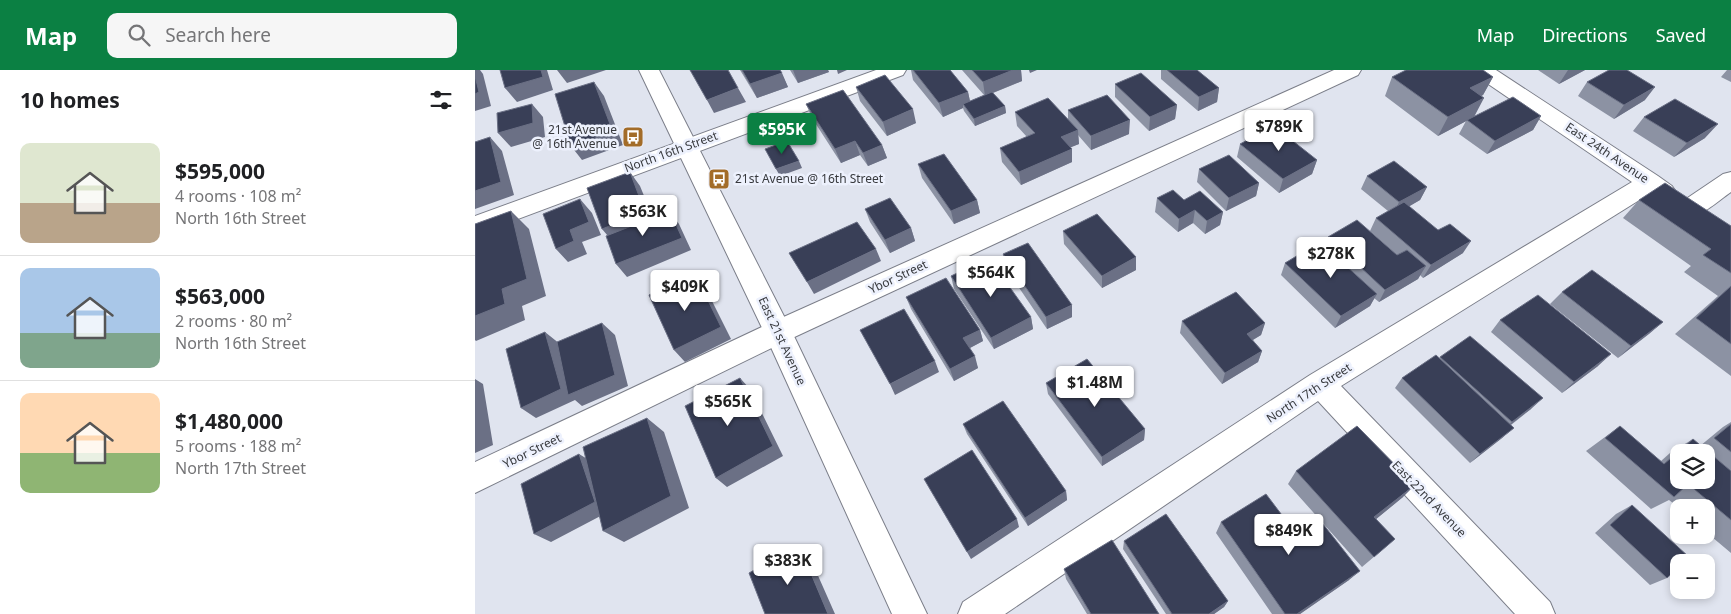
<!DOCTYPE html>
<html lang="en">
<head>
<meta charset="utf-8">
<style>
  body { margin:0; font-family:"Noto Sans",sans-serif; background:#f6f6f6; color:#202124; height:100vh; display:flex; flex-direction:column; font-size:19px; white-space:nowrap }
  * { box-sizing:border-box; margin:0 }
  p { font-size:16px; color:#757577 }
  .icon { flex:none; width:28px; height:28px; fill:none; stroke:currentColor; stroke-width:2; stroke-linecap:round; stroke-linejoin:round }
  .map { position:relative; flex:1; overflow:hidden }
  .sheet { display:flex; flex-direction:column; background:#fff; width:475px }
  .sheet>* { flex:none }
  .controls { position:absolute; left:1195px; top:374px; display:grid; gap:10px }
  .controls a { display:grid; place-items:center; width:45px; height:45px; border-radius:10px; background:#fff; box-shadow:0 2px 8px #0003; font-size:25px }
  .price { position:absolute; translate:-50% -42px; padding:0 11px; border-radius:5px; background:#fff; color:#222; font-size:16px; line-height:32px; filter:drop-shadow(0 1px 2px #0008) }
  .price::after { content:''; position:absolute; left:50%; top:30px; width:15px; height:11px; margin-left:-8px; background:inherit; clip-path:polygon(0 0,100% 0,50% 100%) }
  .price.current { background:#0b8043; color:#fff }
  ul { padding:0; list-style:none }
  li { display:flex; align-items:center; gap:15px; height:125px; padding:0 20px }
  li+li { border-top:1px solid #e0e0e0 }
  li span { display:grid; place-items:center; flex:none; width:140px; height:100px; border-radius:10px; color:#555 }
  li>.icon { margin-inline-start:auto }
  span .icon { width:60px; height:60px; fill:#fffc; stroke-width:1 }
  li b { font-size:21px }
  h2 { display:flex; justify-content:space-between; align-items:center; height:60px; padding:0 20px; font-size:21px }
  header { display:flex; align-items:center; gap:30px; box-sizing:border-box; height:70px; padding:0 25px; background:#0b8043; color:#fff }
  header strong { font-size:24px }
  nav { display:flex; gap:28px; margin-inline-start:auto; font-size:18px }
  .search { width:350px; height:45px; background:#f6f6f6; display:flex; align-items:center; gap:12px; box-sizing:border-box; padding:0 18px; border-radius:10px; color:#757577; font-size:19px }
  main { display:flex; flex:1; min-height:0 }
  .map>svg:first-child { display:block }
</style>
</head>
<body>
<header>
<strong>Map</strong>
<div class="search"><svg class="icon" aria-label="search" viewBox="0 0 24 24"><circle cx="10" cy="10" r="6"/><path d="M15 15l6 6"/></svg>Search here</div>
<nav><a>Map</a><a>Directions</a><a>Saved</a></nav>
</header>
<main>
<section class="sheet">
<h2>10 homes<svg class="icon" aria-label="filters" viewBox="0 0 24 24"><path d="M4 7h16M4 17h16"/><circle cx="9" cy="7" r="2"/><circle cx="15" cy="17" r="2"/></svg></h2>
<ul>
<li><span style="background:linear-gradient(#dfe7d0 60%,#b9a48a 0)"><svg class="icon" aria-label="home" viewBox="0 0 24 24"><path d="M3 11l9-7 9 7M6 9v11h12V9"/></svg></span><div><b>$595,000</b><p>4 rooms · 108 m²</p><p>North 16th Street</p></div></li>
<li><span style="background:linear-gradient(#a9c7e8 65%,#7fa58c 0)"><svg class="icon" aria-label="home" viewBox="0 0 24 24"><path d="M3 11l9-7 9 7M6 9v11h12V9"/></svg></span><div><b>$563,000</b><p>2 rooms · 80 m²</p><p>North 16th Street</p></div></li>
<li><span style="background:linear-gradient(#ffd9b3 60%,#8fb573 0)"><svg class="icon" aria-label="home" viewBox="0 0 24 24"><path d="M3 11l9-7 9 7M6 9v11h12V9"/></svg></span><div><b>$1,480,000</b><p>5 rooms · 188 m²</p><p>North 17th Street</p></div></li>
</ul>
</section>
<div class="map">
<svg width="1256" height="544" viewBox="0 0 1256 544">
  <rect width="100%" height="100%" fill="#e0e4ef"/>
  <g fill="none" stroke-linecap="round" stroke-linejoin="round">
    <g stroke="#7b7e89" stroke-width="2">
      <path id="minor" d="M401,0H431L428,5L0,165V146Z
        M859,0H886L883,5L313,270L0,423V392L293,254Z
        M997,0H1021L1183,106L1197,116L1201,122L1197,128L1189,131L1174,124L866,316L1075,532L1080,544H1040L843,331L530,544H483L488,532L835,305L1157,112L1000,5Z
        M1256,102V122C1241,132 1224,151 1205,145L1202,139L1205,133L1248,104Z"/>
    </g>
    <g stroke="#7b7e89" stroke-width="2">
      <path id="tertiary" d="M164,0H184L317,262L452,544H417L289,262Z"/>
    </g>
    <use href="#minor" fill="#fff" fill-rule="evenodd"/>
    <use href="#tertiary" fill="#fff" fill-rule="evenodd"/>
  </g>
  <path fill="#8c92a3" d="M265,0H305L313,17L282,28Z
    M315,0H353L354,2L323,13Z
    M436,0H475L493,22L495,31L509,25L487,0H546L547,11L518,23L530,36L531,43L500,56L489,41L488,38L468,47L438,10Z
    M686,0H722L744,18L742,32L723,41L686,9Z
    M1063,0H1110L1084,14Z
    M1252,0H1256V12L1246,7Z
    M917,7H1018L1008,25L1006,26L999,47L1066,46L1058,60L1012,84L984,64L991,51L963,66L910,26Z
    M1112,12L1170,30L1139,49L1103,26Z
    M640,14L702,35L700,49L674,61L640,27Z
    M381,17L441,53L412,66L385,31Z
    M331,34L407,75L412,88L393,96L385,85L366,93L337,48Z
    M593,40L654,64L616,80L603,65L604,74L595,77L597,79V92L546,115L527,92L525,78L552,67L542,56L540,42L593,50Z
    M1169,47L1230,68L1199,87L1158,61Z
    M765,74L842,90L837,104L804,123L762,87Z
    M443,94L502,130L505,143L479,154L447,108Z
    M724,99L784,113L781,126L751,141L722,112Z
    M892,106L952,117L945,130L934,136L988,183L948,208L945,205L943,209L904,232L899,228L895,236L860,258L806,205L810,193L849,176L853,167L922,185L895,161L901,148L913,141L886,119Z
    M682,128L709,130L748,142L745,155L730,164L718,153L703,162L680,142Z
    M1164,130L1256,156V306L1200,264L1243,226L1209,202L1216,196L1148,148Z
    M390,139L436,158L440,171L415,183L395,152Z
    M588,161L661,187V200L627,218L589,174Z
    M528,184L597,247L572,259L530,197Z
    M476,206L556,247L558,259L519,279L479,219Z
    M1087,222L1188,252L1143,288L1075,234Z
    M431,227L505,260L508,271L495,278L503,298L479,311L436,239Z
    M1025,250L1123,296L1087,323L1016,262Z
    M707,251L790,253L786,265L778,270L787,281L783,292L747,314L705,263Z
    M965,287L1056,339L1036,355L1027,368L995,393L920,318L927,308L964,288Z
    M571,313L670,359L669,370L627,396L573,324Z
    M1256,352V483L1231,462V438H1204L1194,430L1176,439L1111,381L1145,356L1186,391L1195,383L1218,369L1225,376L1248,357Z
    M488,354L591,421L592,430L553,456L492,364Z
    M821,401L928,427L901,449L920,469L887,497L813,414Z
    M1157,435L1192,508L1175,515L1120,463L1141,444Z
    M746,452L825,469L874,510L825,544H797L741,463Z
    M649,471L753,531L749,537L739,544H691L648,479Z
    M589,499L684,544H612L591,509Z"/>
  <path fill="#6b7085" d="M0,0H5L8,4L16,36L0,41Z
    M66,0H72L78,20L42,32L30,18Z
    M82,0H131L92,13Z
    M318,0H353L354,2L323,13Z
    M362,0H372L363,4Z
    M538,0H546L547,11L510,26L508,12Z
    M554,0H562L555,3Z
    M1093,0H1110L1084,14Z
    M307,3L313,17L282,28L275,14Z
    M1018,7L1008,25L985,37L995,18Z
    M119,12L129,26L148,75L107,90L96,76Z
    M1180,17L1170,30L1139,49L1149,35Z
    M263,18L271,32L239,43L232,30Z
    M744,18L742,32L723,41L724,27Z
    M493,22L496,36L488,34V38L468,47L464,33Z
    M1009,28L999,47L963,66L973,47Z
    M57,34L68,47L70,67L36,77L23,63Z
    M702,35L700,49L674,61L675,47Z
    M530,36L531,43L500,56L499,49Z
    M438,39L441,53L412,66L408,52Z
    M1066,46L1058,60L1012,84L1020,71Z
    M655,50L654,64L616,80V66Z
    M1243,54L1230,68L1199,87L1212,73Z
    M603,60L604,74L587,81L586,67Z
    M15,67L27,81L39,125L0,139V121Z
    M380,71L385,85L366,93L360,79Z
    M407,75L412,88L393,96L388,83Z
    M597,79V92L546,115L544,102Z
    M842,90L837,104L804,123L808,109Z
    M324,91L327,98L305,106L301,99Z
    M155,102L165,116L181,155L138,172L127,159Z
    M784,113L781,126L751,141L754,128Z
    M952,117L945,130L918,146L924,132Z
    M105,129L117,143L126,165L107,172L112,184L93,192L81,179L95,160Z
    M502,130L505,143L479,154L476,141Z
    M720,140L718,153L703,162L704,149Z
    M36,141L54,159L71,226L47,236L50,250L1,271L0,270V246L27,219Z
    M195,141L204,154L216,180L152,207L141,194Z
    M748,142L745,155L730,164L732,151Z
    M436,158L440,171L415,183L410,170Z
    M996,171L988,183L948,208L956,195Z
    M401,179L406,191L339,224L332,212Z
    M661,187V200L627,218V206Z
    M951,196L943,209L904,232L910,220Z
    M220,204L230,217L256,269L210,292L199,280Z
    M902,224L895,236L860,258L866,246Z
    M597,235V247L572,259L571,247Z
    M556,247L558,259L519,279L516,268Z
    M1188,252L1174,264L1143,288L1156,276Z
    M127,253L140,265L153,316L107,336L100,330L61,348L46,338L70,262L85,274Z
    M790,253L786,265L769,275L772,264Z
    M505,260L508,271L491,280L488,268Z
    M787,281L783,292L747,314L750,303Z
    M1136,284L1123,296L1087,323L1099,312Z
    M500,286L503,298L479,311L475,299Z
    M460,291L464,302L420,325L415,314Z
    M265,308L275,319L308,386L252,417L241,408Z
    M0,309L8,314L18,375L0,383Z
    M1068,328L1056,339L1026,362L1037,352Z
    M172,348L189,362L214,438L149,472L128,461Z
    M1039,358L1027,368L995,393L1005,384Z
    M670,359L669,370L627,396V387Z
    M104,384L119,393L135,441L76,472L59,464Z
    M940,415L928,427L889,459L899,447Z
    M591,421L592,430L553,456L550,448Z
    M542,449L544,457L496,489L492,482Z
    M324,475L333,483L360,544H353Z
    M885,501L874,510L825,544H822Z
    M753,531L749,537L739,544H734Z"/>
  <path fill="#393f57" stroke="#6b7085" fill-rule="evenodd" d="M25,0H66L68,7L30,18Z
    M215,0H253L263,18L232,30Z
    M267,0H305L307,3L275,14Z
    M438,0H475L493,22L464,33Z
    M497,0H538L508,12Z
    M692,0H722L744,18L724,27Z
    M931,0H1008L1018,7L995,18L1009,28L973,47L917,7Z
    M1134,0H1152L1180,17L1149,35L1112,12Z
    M666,3L702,35L675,47L640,14Z
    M410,5L438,39L408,52L381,17Z
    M0,6L4,22L0,24Z
    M119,12L138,62L96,76L80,24Z
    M368,20L407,75L388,83L380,71L360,79L331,34Z
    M517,22L530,36L499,49L488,34Z
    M632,25L655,50L616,66L593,40Z
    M1038,27L1066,46L1020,71L992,50Z
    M573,28L603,60L586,67L597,79L544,102L525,78L560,63L540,42Z
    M1200,29L1243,54L1212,73L1169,47Z
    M57,34L58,53L23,63L22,43Z
    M799,56L842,90L808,109L765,74Z
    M15,67L26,112L0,121V72Z
    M312,71L324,91L301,99L290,79Z
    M469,84L502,130L476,141L443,94Z
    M754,85L784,113L754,128L724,99Z
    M919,91L952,117L924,132L892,106Z
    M155,102L170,142L127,159L112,118Z
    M1190,113L1256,156V203L1228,185L1236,179L1164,130Z
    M698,120L709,130L725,121L748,142L732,151L720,140L704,149L682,128Z
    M415,128L436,158L410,170L390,139Z
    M105,129L114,152L95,160L99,171L81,179L68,144Z
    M929,132L963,160L975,154L996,171L956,195L901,148Z
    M36,141L52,209L27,219L30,234L0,246V154Z
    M195,141L207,168L141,194L131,166Z
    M622,144L661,187L627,206L588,161Z
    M882,150L922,185L932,180L951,196L910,220L853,167Z
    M382,152L401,179L332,212L314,183Z
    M845,172L902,224L866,246L810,193Z
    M553,173L597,235L571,247L528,184Z
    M514,188L556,247L516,268L476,206Z
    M1117,200L1188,252L1156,276L1087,222Z
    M220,204L246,257L199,280L174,225Z
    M471,208L505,260L488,268L500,286L475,299L431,227Z
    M1256,216V274L1221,248Z
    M761,222L790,253L772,264L787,281L750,303L707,251Z
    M1063,225L1136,284L1099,312L1025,250Z
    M429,239L460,291L415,314L385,260Z
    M127,253L140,305L93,325L82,272Z
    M70,262L86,319L46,338L31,279Z
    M995,266L1068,328L1037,352L965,287Z
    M961,285L1039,358L1005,384L927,308Z
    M612,289L670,359L627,387L571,313Z
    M265,308L298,376L241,408L210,336Z
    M528,331L591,421L550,448L488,354Z
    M172,348L196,426L128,461L108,377Z
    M1256,354V382L1239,368Z
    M882,356L940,415L899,447L920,469L899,487L821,401Z
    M1145,356L1189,394L1218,369L1256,401V450L1213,414L1199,427L1130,368ZM1204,382H1231V410H1204Z
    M497,380L542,449L492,482L449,409Z
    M104,384L120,432L59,464L46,414Z
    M791,424L825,469L848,454L885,501L822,544H810L746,452Z
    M1157,435L1214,487L1208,492H1204V497L1192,508L1135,455Z
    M691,444L753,531L734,544H697L649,471Z
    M637,470L684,544H616L589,499Z
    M324,475L353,544H290L274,503Z"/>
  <defs>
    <g id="bus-square" transform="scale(1.125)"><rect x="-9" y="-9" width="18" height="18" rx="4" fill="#a36c28" stroke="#edf1fd"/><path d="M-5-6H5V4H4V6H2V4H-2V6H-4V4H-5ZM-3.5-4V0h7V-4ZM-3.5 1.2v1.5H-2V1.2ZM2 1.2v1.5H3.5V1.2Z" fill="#fff"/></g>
  </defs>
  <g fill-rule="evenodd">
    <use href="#bus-square" x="158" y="67"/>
    <use href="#bus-square" x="244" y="109"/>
  </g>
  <g text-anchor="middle" stroke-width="5" stroke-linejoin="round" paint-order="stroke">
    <g font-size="12" fill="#37393d" stroke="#edf1fd" text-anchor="end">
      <text x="142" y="64">21st Avenue<tspan x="142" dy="14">@ 16th Avenue</tspan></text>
      <text x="260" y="113" text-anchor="start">21st Avenue @ 16th Street</text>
    </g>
    <g font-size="12" fill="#37393d" stroke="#edf1fd">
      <text transform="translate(196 82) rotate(-20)" y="4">North 16th Street</text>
      <text transform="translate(1132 83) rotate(34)" y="4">East 24th Avenue</text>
      <text transform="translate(423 207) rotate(-25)" y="4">Ybor Street</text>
      <text transform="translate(307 271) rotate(65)" y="4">East 21st Avenue</text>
      <text transform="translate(834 323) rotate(-33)" y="4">North 17th Street</text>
      <text transform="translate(57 381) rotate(-26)" y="4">Ybor Street</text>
      <text transform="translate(954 429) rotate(46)" y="4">East 22nd Avenue</text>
    </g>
  </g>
</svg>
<div class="controls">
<a><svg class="icon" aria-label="layers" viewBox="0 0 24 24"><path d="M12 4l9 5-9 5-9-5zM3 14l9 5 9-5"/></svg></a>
<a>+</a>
<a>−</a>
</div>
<b class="price" style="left:804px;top:82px">$789K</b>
<b class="price current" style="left:307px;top:85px">$595K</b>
<b class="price" style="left:168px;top:167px">$563K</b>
<b class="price" style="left:856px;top:209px">$278K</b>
<b class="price" style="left:516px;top:228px">$564K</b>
<b class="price" style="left:210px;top:242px">$409K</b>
<b class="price" style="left:620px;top:338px">$1.48M</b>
<b class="price" style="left:253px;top:357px">$565K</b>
<b class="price" style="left:814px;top:486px">$849K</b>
<b class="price" style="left:313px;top:516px">$383K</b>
</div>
</main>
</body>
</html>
